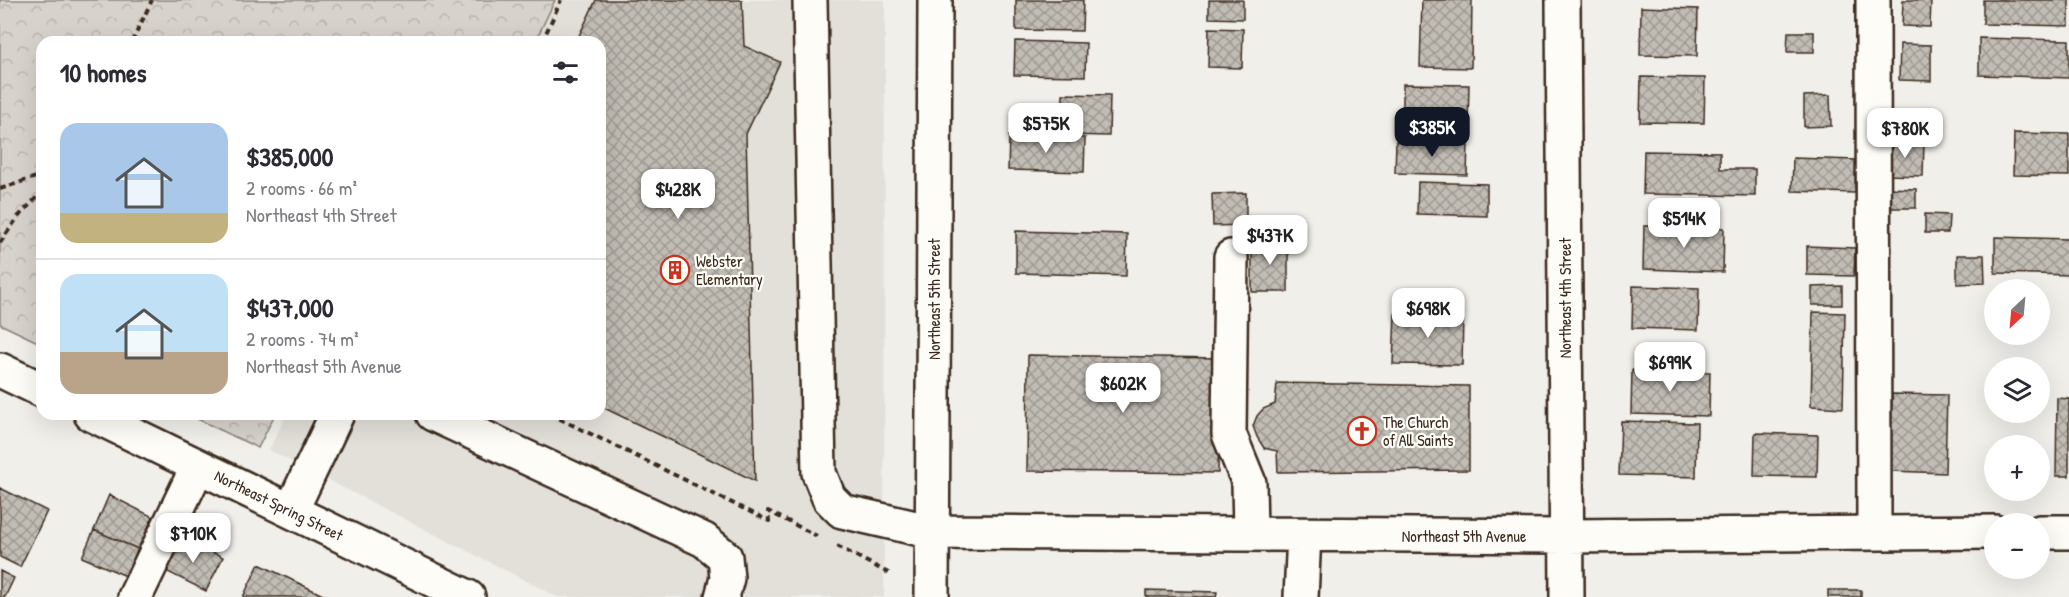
<!DOCTYPE html>
<html lang="en">
<head>
<meta charset="utf-8">
<style>
  body { margin:0; font-family:"Patrick Hand",sans-serif; background:#f7f7f7; color:#2b2b33; height:100vh; display:flex; flex-direction:column; font-size:22px; white-space:nowrap }
  * { box-sizing:border-box; margin:0 }
  p { font-size:20px; color:#7c7c81 }
  .icon { flex:none; width:33px; height:33px; fill:none; stroke:currentColor; stroke-width:2; stroke-linecap:round; stroke-linejoin:round }
  .map { position:relative; flex:1; overflow:hidden }
  .side { position:absolute; left:36px; top:36px; width:570px; height:384px; display:flex; flex-direction:column; background:#fff; border-radius:18px; box-shadow:0 6px 24px #0002 }
  .side>* { flex:none }
  .needle { width:39px; rotate:206deg }
  .fabs { position:absolute; left:1984px; top:279px; display:grid; gap:12px }
  .fabs a { display:grid; place-items:center; width:66px; height:66px; border-radius:50%; background:#fff; box-shadow:0 6px 24px #0002; font-size:30px }
  .price { position:absolute; translate:-50% -51px; padding:0 14px; border-radius:12px; background:#fff; color:#222; font-size:20px; line-height:39px; filter:drop-shadow(0 2px 3px #0008) }
  .price::after { content:''; position:absolute; left:50%; top:36px; width:18px; height:14px; margin-left:-9px; background:inherit; clip-path:polygon(0 0,100% 0,50% 100%) }
  .price.on { background:#111827; color:#fff }
  ul { padding:0; list-style:none }
  li { display:flex; align-items:center; gap:18px; height:150px; padding:0 24px }
  li+li { border-top:2px solid #e1e1e2 }
  li span { display:grid; place-items:center; flex:none; width:168px; height:120px; border-radius:18px; color:#555 }
  li>.icon { margin-inline-start:auto }
  span .icon { width:72px; height:72px; fill:#fffc; stroke-width:1 }
  li b { font-size:26px }
  h2 { display:flex; justify-content:space-between; align-items:center; height:72px; padding:0 24px; font-size:26px }
  .map>svg:first-child { display:block }
</style>
</head>
<body>
<div class="map">
<svg width="2069" height="597" viewBox="0 0 2069 597">
  <defs>
    <pattern id="park-crowns" width="20" height="18" patternUnits="userSpaceOnUse" patternTransform="scale(1.5)"><rect width="20" height="18" fill="#d7d2cc"/><path d="M2 6a3 3 0 1 1 6 0M12 15a3 3 0 1 1 6 0" fill="none" stroke="#b9b4af"/></pattern>
    <pattern id="building-cross-hatch" width="8" height="8" patternUnits="userSpaceOnUse" patternTransform="scale(1.5)"><rect width="8" height="8" fill="#c1bcb4"/><path d="M0 0l8 8M0 8l8-8" fill="none" stroke="#9e9992"/></pattern>
  </defs>
  <rect width="100%" height="100%" fill="#f1efea"/>
  <filter id="ink" filterUnits="userSpaceOnUse"><feTurbulence type="fractalNoise" baseFrequency=".0167" numOctaves="2"/><feDisplacementMap in="SourceGraphic" scale="12" xChannelSelector="R" yChannelSelector="G"/><feConvolveMatrix kernelMatrix="1 2 1 2 8 2 1 2 1" color-interpolation-filters="sRGB"/></filter>
  <g filter="url(#ink)">
    <path fill="#e3e0da" d="M555,0H885L884,597H558L269,450L287,414H600V42H535Z"/>
    <path fill="url(#park-crowns)" stroke="#897e75" stroke-width="1.5" d="M0,0H555L535,42H42V344L0,324Z
      M187,414H275L258,448Z"/>
    <path fill="url(#building-cross-hatch)" stroke="#3b2a1e" stroke-width="1.5" d="M596,0H742L744,46L780,62L746,134L755,481L600,406V42H576Z
      M1016,0H1083L1082,31L1016,30Z
      M1209,0H1243V19L1209,18Z
      M1422,0H1472L1471,68L1420,67Z
      M1903,0H1931L1930,27L1902,26Z
      M1983,0H2069V26L1983,24Z
      M1641,7L1698,9L1697,56L1640,55Z
      M1209,28L1243,29L1242,68L1208,67Z
      M1788,32H1814V52H1787Z
      M1979,38L2069,40V78L1979,75Z
      M1015,41L1086,43L1085,76L1014,75Z
      M1900,44L1931,45V81L1899,80Z
      M1641,77L1705,78L1704,123L1640,122Z
      M1403,84L1469,85L1468,125H1437V114L1403,113Z
      M1063,94L1110,95L1109,136L1062,135Z
      M1830,95L1831,126L1804,127V96Z
      M2014,133L2069,134V176L2013,175Z
      M1009,136L1085,138L1084,172L1008,170Z
      M1396,141L1468,142L1467,175L1395,173Z
      M1886,142L1924,143L1923,176L1886,175Z
      M1644,151L1720,152V169H1755V196L1643,194Z
      M1793,158L1856,160L1855,193L1792,191Z
      M1418,182L1487,184V216L1417,214Z
      M1887,188L1916,189V208H1886Z
      M1246,193V225L1213,226L1212,194Z
      M1925,214L1949,215L1948,233H1925Z
      M1644,226L1724,228L1723,272L1643,269Z
      M1016,231L1127,234L1126,276L1016,273Z
      M1995,237L2069,239V275L1995,273Z
      M1252,239H1288V292H1252Z
      M1807,246L1855,248L1854,276L1807,275Z
      M1957,255H1984L1985,283L1957,284Z
      M1633,286L1699,288L1698,330L1632,328Z
      M1842,286V305H1812V287Z
      M1395,312L1463,313L1462,365L1393,364Z
      M1813,312L1845,313L1843,408L1811,406Z
      M1028,355L1220,358L1218,473L1027,471Z
      M1632,370L1710,372L1709,416L1631,414Z
      M1277,383L1469,386V470L1278,472L1277,451L1264,448L1257,437L1253,426L1257,416L1263,409L1275,404Z
      M1892,394L1947,395L1945,473L1890,471Z
      M2057,398L2069,399V476H2056Z
      M1621,421L1697,423L1696,477L1619,475Z
      M1755,433L1818,435L1817,477L1754,476Z
      M0,488L47,511L20,567L0,557Z
      M109,495L153,517L138,549L94,530Z
      M94,530L138,549L126,576L82,557Z
      M180,537L223,557L206,591L164,570Z
      M259,564L327,597H243Z
      M0,571L14,578L5,597H0Z
      M1146,590L1217,592L1216,597H1146Z
      M1828,590H1861V597H1828Z"/>
    <g fill="none" stroke-linecap="round" stroke-linejoin="round">
      <g stroke="#3b2a1e" stroke-width="38">
        <path id="minor" d="M810,0L819,473L829,498L842,511L933,532L1567,536L1995,532
          M1563,0L1567,597
          M1873,0L1874,532
          M1231,257L1229,434L1249,483L1250,534
          M0,370L42,390
          M91,414L468,597
          M433,414L704,540L725,557L727,578L722,597
          M291,511L337,414
          M2040,532H2069
          M135,597L198,466
          M932,597L935,0
          M1301,597L1304,535"/>
      </g>
      <path stroke="#3b2a1e" stroke-width="4" stroke-dasharray="6 4.5" stroke-linecap="butt" d="M132,42L152,0
        M542,42L561,0
        M0,189L42,175
        M0,243L18,217L42,192
        M550,414L769,521L768,511L817,536
        M837,546L892,575"/>
      <use href="#minor" stroke="#fdfcf7" stroke-width="33"/>
    </g>
  </g>
  <defs>
    <g id="building-ring" transform="scale(1.5)"><circle r="9.5" fill="#fdfcf7" stroke="#c8321e" stroke-width="1.5"/><path d="M-4-6H4V6H1V3H-1V6H-4ZM-2.5-4.3h1.7v1.8h-1.7ZM.8-4.3h1.7v1.8H.8ZM-2.5-1h1.7V.8h-1.7ZM.8-1h1.7V.8H.8Z" fill="#c8321e"/></g>
    <g id="church-ring" transform="scale(1.5)"><circle r="9.5" fill="#fdfcf7" stroke="#c8321e" stroke-width="1.5"/><path d="M-1.2-6h2.4v3.5h3.3v2.4h-3.3V6h-2.4V-.1h-3.3v-2.4h3.3Z" fill="#c8321e"/></g>
  </defs>
  <g fill-rule="evenodd">
    <use href="#building-ring" x="675" y="270"/>
    <use href="#church-ring" x="1362" y="431"/>
  </g>
  <g text-anchor="middle" stroke-width="4.5" stroke-linejoin="round" paint-order="stroke">
    <g font-size="16" fill="#3b2a1e" stroke="#fdfcf7" text-anchor="start">
      <text x="696" y="267">Webster<tspan x="696" dy="18">Elementary</tspan></text>
      <text x="1383" y="428">The Church<tspan x="1383" dy="18">of All Saints</tspan></text>
    </g>
    <g font-size="16" fill="#3b2a1e" stroke="#fdfcf7">
      <text transform="translate(1565 298) rotate(-90)" y="6">Northeast 4th Street</text>
      <text transform="translate(934 299) rotate(-90)" y="6">Northeast 5th Street</text>
      <text transform="translate(279 505) rotate(26)" y="6">Northeast Spring Street</text>
      <text x="1464" y="542">Northeast 5th Avenue</text>
    </g>
  </g>
</svg>
<div class="fabs">
<a><svg class="needle" viewBox="-14 -14 28 28"><path d="M0-13l5 13h-10z" fill="#e53935"/><path d="M0 13l5-13h-10z" fill="#7c7c81"/></svg></a>
<a><svg class="icon" aria-label="layers" viewBox="0 0 24 24"><path d="M12 4l9 5-9 5-9-5zM3 14l9 5 9-5"/></svg></a>
<a>+</a>
<a>−</a>
</div>
<b class="price" style="left:1046px;top:154px">$575K</b>
<b class="price on" style="left:1432px;top:158px">$385K</b>
<b class="price" style="left:1905px;top:159px">$780K</b>
<b class="price" style="left:678px;top:220px">$428K</b>
<b class="price" style="left:1684px;top:249px">$514K</b>
<b class="price" style="left:1270px;top:266px">$437K</b>
<b class="price" style="left:1428px;top:339px">$698K</b>
<b class="price" style="left:1670px;top:393px">$699K</b>
<b class="price" style="left:1123px;top:414px">$602K</b>
<b class="price" style="left:193px;top:564px">$710K</b>
<section class="side">
<h2>10 homes<svg class="icon" aria-label="filters" viewBox="0 0 24 24"><path d="M4 7h16M4 17h16"/><circle cx="9" cy="7" r="2"/><circle cx="15" cy="17" r="2"/></svg></h2>
<ul>
<li><span style="background:linear-gradient(#a9c7e8 75%,#c2b280 0)"><svg class="icon" aria-label="home" viewBox="0 0 24 24"><path d="M3 11l9-7 9 7M6 9v11h12V9"/></svg></span><div><b>$385,000</b><p>2 rooms · 66 m²</p><p>Northeast 4th Street</p></div></li>
<li><span style="background:linear-gradient(#bfe0f5 65%,#b9a48a 0)"><svg class="icon" aria-label="home" viewBox="0 0 24 24"><path d="M3 11l9-7 9 7M6 9v11h12V9"/></svg></span><div><b>$437,000</b><p>2 rooms · 74 m²</p><p>Northeast 5th Avenue</p></div></li>
</ul>
</section>
</div>
</body>
</html>
